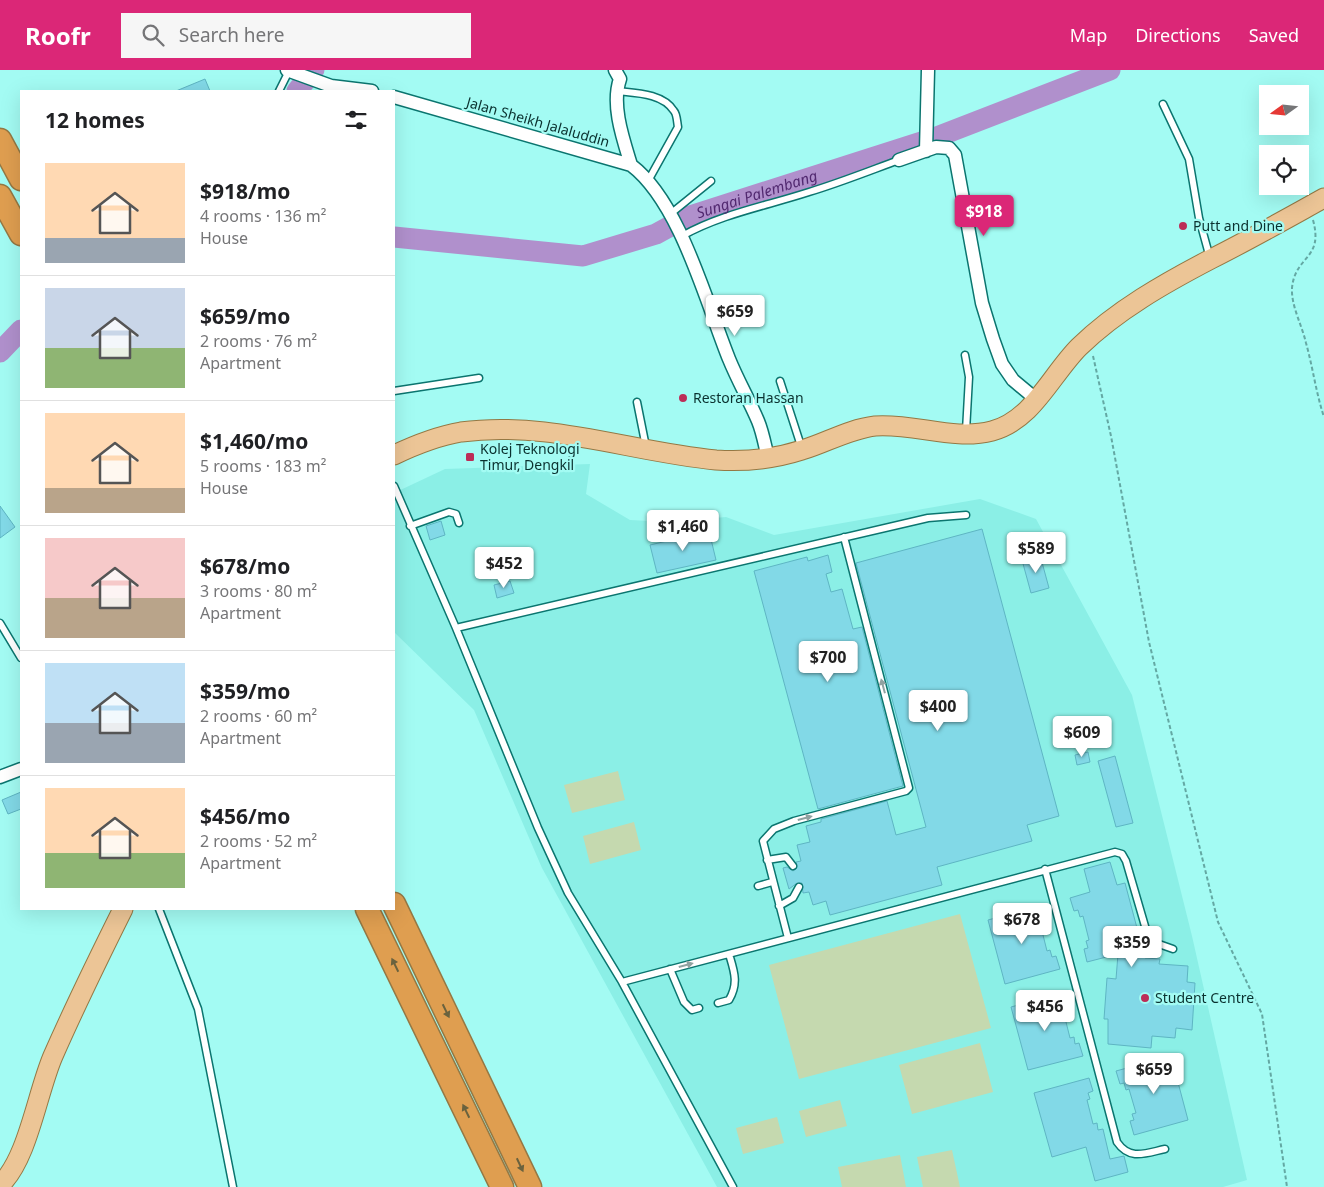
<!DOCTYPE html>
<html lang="en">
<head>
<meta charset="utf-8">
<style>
  body { margin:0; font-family:"Noto Sans",sans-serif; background:#f6f6f6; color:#202124; height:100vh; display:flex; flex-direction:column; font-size:19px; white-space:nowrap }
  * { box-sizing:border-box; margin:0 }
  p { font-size:16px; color:#757577 }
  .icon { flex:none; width:28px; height:28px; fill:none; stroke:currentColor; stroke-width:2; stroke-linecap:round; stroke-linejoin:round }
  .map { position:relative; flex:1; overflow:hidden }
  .side { position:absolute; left:20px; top:20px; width:375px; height:820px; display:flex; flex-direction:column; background:#fff; border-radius:0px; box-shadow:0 5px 20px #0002 }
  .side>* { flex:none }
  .needle { width:32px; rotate:255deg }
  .buttons { position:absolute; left:1259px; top:15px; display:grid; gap:10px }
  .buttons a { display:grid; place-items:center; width:50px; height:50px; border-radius:0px; background:#fff; box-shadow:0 5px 20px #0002; font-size:25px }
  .price { position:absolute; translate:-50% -42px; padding:0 11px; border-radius:5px; background:#fff; color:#222; font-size:16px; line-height:32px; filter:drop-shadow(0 1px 2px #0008) }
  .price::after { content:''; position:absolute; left:50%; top:30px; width:15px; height:11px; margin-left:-8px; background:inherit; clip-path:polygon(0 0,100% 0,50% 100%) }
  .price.active { background:#db2777; color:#fff }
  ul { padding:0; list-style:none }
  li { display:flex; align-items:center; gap:15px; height:125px; padding:0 25px }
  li+li { border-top:1px solid #e0e0e0 }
  li span { display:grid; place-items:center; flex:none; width:140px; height:100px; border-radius:0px; color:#555 }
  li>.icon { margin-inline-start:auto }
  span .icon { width:60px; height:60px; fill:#fffc; stroke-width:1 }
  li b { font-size:21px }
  h2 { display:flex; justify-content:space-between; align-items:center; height:60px; padding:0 25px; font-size:21px }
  header { display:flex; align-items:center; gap:30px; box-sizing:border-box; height:70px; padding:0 25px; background:#db2777; color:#fff }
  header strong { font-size:24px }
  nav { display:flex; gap:28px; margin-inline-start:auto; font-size:18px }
  .search { width:350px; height:45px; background:#f6f6f6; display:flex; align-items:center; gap:12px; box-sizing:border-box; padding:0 18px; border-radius:0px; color:#757577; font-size:19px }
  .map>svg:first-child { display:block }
</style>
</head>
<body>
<header>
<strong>Roofr</strong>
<div class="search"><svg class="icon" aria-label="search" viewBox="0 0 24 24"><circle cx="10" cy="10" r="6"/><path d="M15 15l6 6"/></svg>Search here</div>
<nav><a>Map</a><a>Directions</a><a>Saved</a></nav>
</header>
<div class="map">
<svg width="1324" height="1117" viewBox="0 0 1324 1117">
  <rect width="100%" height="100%" fill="#a3fbf3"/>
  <path fill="#8befe6" d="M590,394L586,424L630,450L670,452L726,447L774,465L980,429L1036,449L1132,625L1192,866L1247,1110L1223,1117H717L542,798L474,640L394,562V423L445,399Z"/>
  <path fill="#c5d9af" d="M618,701L625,730L572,743L564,715Z
    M634,752L641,780L590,794L583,766Z
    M960,844L991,958L799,1009L769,895Z
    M980,973L993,1022L912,1044L899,995Z
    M840,1030L847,1056L806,1067L799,1041Z
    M777,1047L784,1073L743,1084L736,1058Z
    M952,1080L960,1117H923L917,1087Z
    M900,1085L906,1117H842L838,1097Z"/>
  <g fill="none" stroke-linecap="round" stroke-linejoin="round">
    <g stroke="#b090cc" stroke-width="21">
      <path d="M297,21L314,0"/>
      <path id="s1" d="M394,167L583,186L656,164L687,147L934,68L1110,0"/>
      <path d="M0,282L21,260"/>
    </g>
  </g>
  <path fill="#82d9e7" stroke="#5eb5c3" d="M205,9L210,21H176Z
    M0,436L15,457L0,468Z
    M441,451L445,465L430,470L426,456Z
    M982,459L1059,746L1027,755L1032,771L937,797L942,815L830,845L826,831L813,835L809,822L803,823L802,813H797L789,819L783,798L787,797L793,801L797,798L796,792L801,791L797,775L810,772L806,756L821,752V749L887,731L896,765L926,757L856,493Z
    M709,461L716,490L657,503L650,475Z
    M828,485L832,502L826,504L831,522L842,519L853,559L862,557L903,716L818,739L754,501L807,487L808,491Z
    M1040,485L1049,518L1031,523L1022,490Z
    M510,511L514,523L497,528L494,515Z
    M1088,682L1090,692L1077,695L1075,685Z
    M1115,686L1133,753L1116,757L1098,691Z
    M21,722V739L8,744L2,730Z
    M1110,792L1117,815L1125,813L1145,888L1160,889L1159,894L1188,896L1187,912L1195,913L1192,960L1176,958L1175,968L1152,966L1151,978L1108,974V949H1104L1107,908L1116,909L1118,884L1087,892L1084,879L1088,878L1086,871L1089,870L1083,846L1080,847L1078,840L1074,841L1070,828L1090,822L1084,799Z
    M1043,835L1046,849L1042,850L1044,856L1041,857L1047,881L1050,880L1052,887L1056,886L1060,899L1005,914L988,850Z
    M1066,922L1070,935L1065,936L1067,943L1064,944L1070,968L1074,967L1075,974L1079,973L1083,986L1028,1000L1011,937Z
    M1171,986L1188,1050L1134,1065L1130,1051L1134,1050L1132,1044L1136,1043L1129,1019L1126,1020L1124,1013L1120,1014L1116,1001Z
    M1089,1008L1093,1021L1088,1023L1090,1029L1087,1030L1093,1054L1097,1053L1098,1060L1103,1059L1110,1089L1124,1086L1128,1102L1095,1111L1086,1077L1052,1087L1034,1023Z"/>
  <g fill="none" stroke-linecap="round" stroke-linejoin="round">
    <g stroke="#0b756f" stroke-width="9">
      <path id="service" d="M279,21L289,1
        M617,21C635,23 663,23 674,41C677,44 677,52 678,57L648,111
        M1163,34L1189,89L1199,148L1210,188
        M669,145L711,111
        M682,166C721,144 766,136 809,122C839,113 869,101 899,90
        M965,285L969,307L966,361
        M780,311L802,379
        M394,321L479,308
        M637,332L646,377
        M394,416L456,558L538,758L568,823L622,912L733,1117
        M410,456L449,442L456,444L459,453
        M0,553L21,588
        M456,558L928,448L966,445
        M767,790L786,787L793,796
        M1045,799L1117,1072C1130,1091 1146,1083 1165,1079
        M758,816L772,812
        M779,836L793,828L799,817
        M159,839L198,939L233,1117
        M788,868L763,771L774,759L794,751L906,721L909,718L844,467
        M670,899L684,932L692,940L699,938
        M622,912L1115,782L1122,784L1126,791L1147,863L1156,873L1173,879
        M718,933L729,930C739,913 734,901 729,884"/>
    </g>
    <g stroke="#0b756f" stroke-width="15">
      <path id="minor" d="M287,0L331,16L372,21
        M615,0L620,9C611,35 623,69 631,95
        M394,27L631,95C680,132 706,232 729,289C738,311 749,330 758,351C763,363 765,376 768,388
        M926,81L928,0
        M899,90L936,77L949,78L955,85L982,233L993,269L1002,294L1013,310L1037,330
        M0,707L21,699"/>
    </g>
    <g stroke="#947844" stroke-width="21">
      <path id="primary" d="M394,385C415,375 438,366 461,362C547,350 631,382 716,390C745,392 774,389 802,380C826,373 849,359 875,356C915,353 953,371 992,361C1033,350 1051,305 1079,277C1117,240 1165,213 1211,189C1249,170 1286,149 1324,128
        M0,1115C28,1089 37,1023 53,986C75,936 99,887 123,839"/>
    </g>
    <g stroke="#947844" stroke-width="25">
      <path id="motorway" d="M0,70L21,109
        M0,126L21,164
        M394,834L530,1117
        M367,839L502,1117"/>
    </g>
    <path stroke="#64a8a3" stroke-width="2" stroke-dasharray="4 2.5" stroke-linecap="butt" d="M1313,150C1324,190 1295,185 1292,218C1291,236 1302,255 1306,273C1313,298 1316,323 1324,347
      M1093,286L1111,366L1149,572L1218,852L1262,944L1287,1117"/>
    <use href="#service" stroke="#fff" stroke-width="6"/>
    <use href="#minor" stroke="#fff" stroke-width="12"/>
    <use href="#primary" stroke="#ecc596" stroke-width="19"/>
    <use href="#motorway" stroke="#df9e50" stroke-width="22"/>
  </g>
  <defs><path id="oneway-solid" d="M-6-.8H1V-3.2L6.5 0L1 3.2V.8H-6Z" transform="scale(1.25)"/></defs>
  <g fill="#91a2a1">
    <use href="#oneway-solid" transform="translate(883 616) rotate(-105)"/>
    <use href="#oneway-solid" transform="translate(805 748) rotate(-15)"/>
    <use href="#oneway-solid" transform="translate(686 895) rotate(-15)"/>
  </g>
  <g fill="#6a623e">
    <use href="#oneway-solid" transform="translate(395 895) rotate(-116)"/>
    <use href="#oneway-solid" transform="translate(446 941) rotate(64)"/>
    <use href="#oneway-solid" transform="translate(466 1041) rotate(-116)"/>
    <use href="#oneway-solid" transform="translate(520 1095) rotate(65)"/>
  </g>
  <g fill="#bc2d57" stroke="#a3fbf3" stroke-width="2">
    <circle cx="1183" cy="156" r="5"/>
    <circle cx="683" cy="328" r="5"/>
    <rect x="465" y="382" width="10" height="10" rx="2.5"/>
    <circle cx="1145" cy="928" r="5"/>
  </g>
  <g text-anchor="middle" stroke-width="4.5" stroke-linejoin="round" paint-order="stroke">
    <g font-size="14" fill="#0a312f" stroke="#a3fbf3">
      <text transform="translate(538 52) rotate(16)" y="5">Jalan Sheikh Jalaluddin</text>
    </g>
    <g font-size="14" fill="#0a312f" stroke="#a3fbf3" text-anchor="start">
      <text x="1193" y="161">Putt and Dine</text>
      <text x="693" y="333">Restoran Hassan</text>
      <text x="480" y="384">Kolej Teknologi<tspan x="480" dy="16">Timur, Dengkil</tspan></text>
      <text x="1155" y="933">Student Centre</text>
    </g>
    <g font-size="15" font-style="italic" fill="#522970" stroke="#a3fbf3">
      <text dy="5" stroke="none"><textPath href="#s1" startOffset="375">Sungai Palembang</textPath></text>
    </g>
  </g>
</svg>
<div class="buttons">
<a><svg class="needle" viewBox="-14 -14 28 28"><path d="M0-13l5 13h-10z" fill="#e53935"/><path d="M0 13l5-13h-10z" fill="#757577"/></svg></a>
<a><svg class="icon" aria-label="locate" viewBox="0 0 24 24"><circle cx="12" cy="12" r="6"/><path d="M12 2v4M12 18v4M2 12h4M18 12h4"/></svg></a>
</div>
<b class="price active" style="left:984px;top:167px">$918</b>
<b class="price" style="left:735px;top:267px">$659</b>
<b class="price" style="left:683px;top:482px">$1,460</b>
<b class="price" style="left:1036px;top:504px">$589</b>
<b class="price" style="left:504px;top:519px">$452</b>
<b class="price" style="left:828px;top:613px">$700</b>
<b class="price" style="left:938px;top:662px">$400</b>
<b class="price" style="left:1082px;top:688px">$609</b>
<b class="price" style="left:1022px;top:875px">$678</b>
<b class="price" style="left:1132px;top:898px">$359</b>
<b class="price" style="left:1045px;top:962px">$456</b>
<b class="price" style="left:1154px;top:1025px">$659</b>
<section class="side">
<h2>12 homes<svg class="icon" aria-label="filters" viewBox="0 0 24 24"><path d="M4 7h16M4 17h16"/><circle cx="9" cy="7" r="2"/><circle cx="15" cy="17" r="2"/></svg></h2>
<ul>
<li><span style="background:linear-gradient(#ffd9b3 75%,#9aa5b1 0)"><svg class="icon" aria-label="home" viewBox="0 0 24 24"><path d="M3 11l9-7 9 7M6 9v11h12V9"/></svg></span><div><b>$918/mo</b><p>4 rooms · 136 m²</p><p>House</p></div></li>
<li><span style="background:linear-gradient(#c9d6e8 60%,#8fb573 0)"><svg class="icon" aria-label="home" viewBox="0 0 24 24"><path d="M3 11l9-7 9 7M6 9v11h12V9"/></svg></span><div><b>$659/mo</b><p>2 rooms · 76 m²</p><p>Apartment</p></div></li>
<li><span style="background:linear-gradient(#ffd9b3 75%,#b9a48a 0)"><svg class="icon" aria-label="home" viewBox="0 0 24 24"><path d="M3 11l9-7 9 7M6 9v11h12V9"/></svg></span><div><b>$1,460/mo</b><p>5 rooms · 183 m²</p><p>House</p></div></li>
<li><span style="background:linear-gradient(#f6c9c9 60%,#b9a48a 0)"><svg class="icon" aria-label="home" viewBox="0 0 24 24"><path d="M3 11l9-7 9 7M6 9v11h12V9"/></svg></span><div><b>$678/mo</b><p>3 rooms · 80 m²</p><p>Apartment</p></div></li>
<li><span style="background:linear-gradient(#bfe0f5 60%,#9aa5b1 0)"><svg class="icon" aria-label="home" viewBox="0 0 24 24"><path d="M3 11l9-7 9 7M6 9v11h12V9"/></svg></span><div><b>$359/mo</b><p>2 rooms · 60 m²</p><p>Apartment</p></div></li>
<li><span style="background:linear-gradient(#ffd9b3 65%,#8fb573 0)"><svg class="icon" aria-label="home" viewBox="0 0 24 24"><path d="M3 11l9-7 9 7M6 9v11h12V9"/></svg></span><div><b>$456/mo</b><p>2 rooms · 52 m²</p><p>Apartment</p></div></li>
</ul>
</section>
</div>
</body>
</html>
